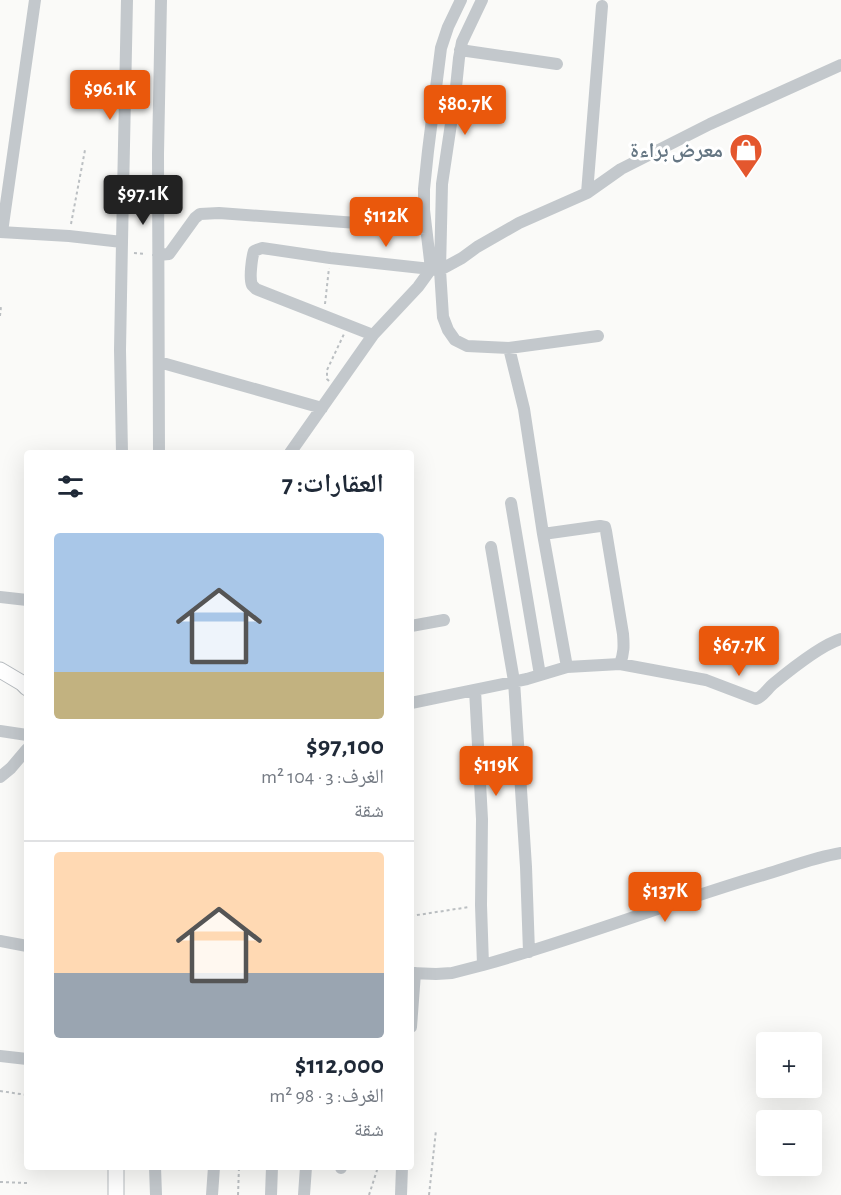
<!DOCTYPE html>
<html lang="ar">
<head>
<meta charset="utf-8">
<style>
  body { margin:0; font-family:"Alegreya Sans","Noto Naskh Arabic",sans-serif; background:#f6f6f7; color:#1f2937; direction:rtl; height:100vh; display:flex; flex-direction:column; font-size:22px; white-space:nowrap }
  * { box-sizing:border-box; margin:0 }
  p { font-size:20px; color:#747a83 }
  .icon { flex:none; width:33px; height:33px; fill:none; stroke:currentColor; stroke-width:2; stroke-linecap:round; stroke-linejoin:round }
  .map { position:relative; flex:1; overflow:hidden; direction:ltr }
  .side { position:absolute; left:24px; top:450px; width:390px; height:720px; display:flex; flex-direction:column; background:#fff; border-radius:6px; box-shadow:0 6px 24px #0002; direction:rtl }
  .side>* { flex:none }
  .tools { position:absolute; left:756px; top:1032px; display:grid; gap:12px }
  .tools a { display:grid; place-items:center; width:66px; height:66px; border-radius:6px; background:#fff; box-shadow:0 6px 24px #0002; font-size:30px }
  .price { position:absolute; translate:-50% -51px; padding:0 14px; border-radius:6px; background:#ea580c; color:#fff; font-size:20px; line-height:39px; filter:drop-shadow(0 2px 3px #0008) }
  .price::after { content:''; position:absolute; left:50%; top:36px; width:18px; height:14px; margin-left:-9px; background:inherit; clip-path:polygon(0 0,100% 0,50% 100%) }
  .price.selected { background:#222; color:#fff }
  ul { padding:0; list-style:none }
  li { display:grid; align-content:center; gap:12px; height:318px; padding:0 30px }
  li+li { border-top:2px solid #e0e1e3 }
  li span { display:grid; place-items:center; height:186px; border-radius:6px; color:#555 }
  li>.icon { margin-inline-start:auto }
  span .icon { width:108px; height:108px; fill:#fffc; stroke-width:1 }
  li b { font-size:26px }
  h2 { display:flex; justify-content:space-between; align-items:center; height:72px; padding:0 30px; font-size:26px }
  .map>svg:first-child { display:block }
</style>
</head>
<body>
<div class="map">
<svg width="841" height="1195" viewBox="0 0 841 1195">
  <rect width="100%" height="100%" fill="#fafaf8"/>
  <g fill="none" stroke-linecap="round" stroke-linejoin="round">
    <g stroke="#b5babe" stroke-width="17">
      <path id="major" d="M0,670L22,683L27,688
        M116,1167V1195"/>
    </g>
    <path stroke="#bbbfc2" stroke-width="2" stroke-dasharray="3 3" stroke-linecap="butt" d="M71,224L85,150
      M134,253L146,254
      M325,304L329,268
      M0,316L1,306
      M329,381L327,379V370L344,334
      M411,916L469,907
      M0,1091L27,1095
      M0,1182L27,1183
      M238,1195L239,1167
      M369,1195L378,1167
      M429,1195L436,1130"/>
    <path stroke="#c3c8cc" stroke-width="12" d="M460,50L557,64
      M587,193L602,6
      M0,232L69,236L122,242L120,350L122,453
      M2,232L35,0
      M122,242L127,0
      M158,255L169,254L195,218L200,214L219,213L426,228
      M373,335L418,287L431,269L424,210V189L428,151L441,48L448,27L461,0
      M509,348L598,336
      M159,362L322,408
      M159,453L158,154L161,0
      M290,453L373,335L256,289C255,288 253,286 252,285C249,278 252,257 254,251L262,248L330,258L440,270L462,258L477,247L519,223L587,193L621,169L710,124L841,65
      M511,503L540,675
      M543,534L600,526L605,527L606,531L623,634C624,646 624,653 620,664L567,667
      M491,547L514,681L526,867L529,952
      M0,597L27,600
      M411,626L444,620
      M620,664L706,680L756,699C764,696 767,689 773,684C790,670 821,645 841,639
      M411,703L527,679L567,667L543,534L524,409L509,348L467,346L455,340L448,330L443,317L440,270L442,184L455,97L459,58L462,42L482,0
      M0,731L27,735
      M0,777L11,768L27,749
      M0,941L27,946
      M483,965C574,940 663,905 753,878C783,870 811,858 841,853
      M411,973L436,974L452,973L483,965L481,905L482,819L475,690
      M411,1027L415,973
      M0,1056L27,1059
      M155,1167L156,1195
      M341,1167V1168
      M212,1195L214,1167
      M271,1195L272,1167
      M304,1195L306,1167
      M401,1195L402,1167"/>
    <use href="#major" stroke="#fff" stroke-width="15"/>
  </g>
  <defs>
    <g id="shop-pin" transform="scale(1.725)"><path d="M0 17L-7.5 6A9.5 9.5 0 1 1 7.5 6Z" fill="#e4572e" stroke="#fff"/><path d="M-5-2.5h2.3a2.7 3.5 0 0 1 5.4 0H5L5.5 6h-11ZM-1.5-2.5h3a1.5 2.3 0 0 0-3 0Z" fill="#fff"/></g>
  </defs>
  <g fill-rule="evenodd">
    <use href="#shop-pin" x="746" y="150"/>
  </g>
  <g text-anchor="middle" stroke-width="6" stroke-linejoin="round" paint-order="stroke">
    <g font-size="21" font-weight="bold" fill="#657683" stroke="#fff" text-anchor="end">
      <text x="723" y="157">معرض براءة</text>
    </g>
  </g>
</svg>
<div class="tools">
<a>+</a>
<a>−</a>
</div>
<b class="price" style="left:110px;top:121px">$96.1K</b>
<b class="price" style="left:465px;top:136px">$80.7K</b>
<b class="price selected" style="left:143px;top:226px">$97.1K</b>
<b class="price" style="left:386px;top:248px">$112K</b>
<b class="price" style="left:739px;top:677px">$67.7K</b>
<b class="price" style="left:496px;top:797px">$119K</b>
<b class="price" style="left:665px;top:923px">$137K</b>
<section class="side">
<h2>العقارات: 7<svg class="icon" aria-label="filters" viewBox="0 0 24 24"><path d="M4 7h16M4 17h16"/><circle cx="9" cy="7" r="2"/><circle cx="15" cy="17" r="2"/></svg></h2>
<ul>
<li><span style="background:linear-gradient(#a9c7e8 75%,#c2b280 0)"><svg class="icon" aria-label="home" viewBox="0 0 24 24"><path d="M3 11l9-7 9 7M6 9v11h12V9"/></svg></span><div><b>$97,100</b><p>الغرف: 3 · 104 m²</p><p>شقة</p></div></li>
<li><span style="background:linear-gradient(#ffd9b3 65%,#9aa5b1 0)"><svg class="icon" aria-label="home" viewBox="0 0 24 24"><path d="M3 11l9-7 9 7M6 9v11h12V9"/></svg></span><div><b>$112,000</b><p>الغرف: 3 · 98 m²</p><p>شقة</p></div></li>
</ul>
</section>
</div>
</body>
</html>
